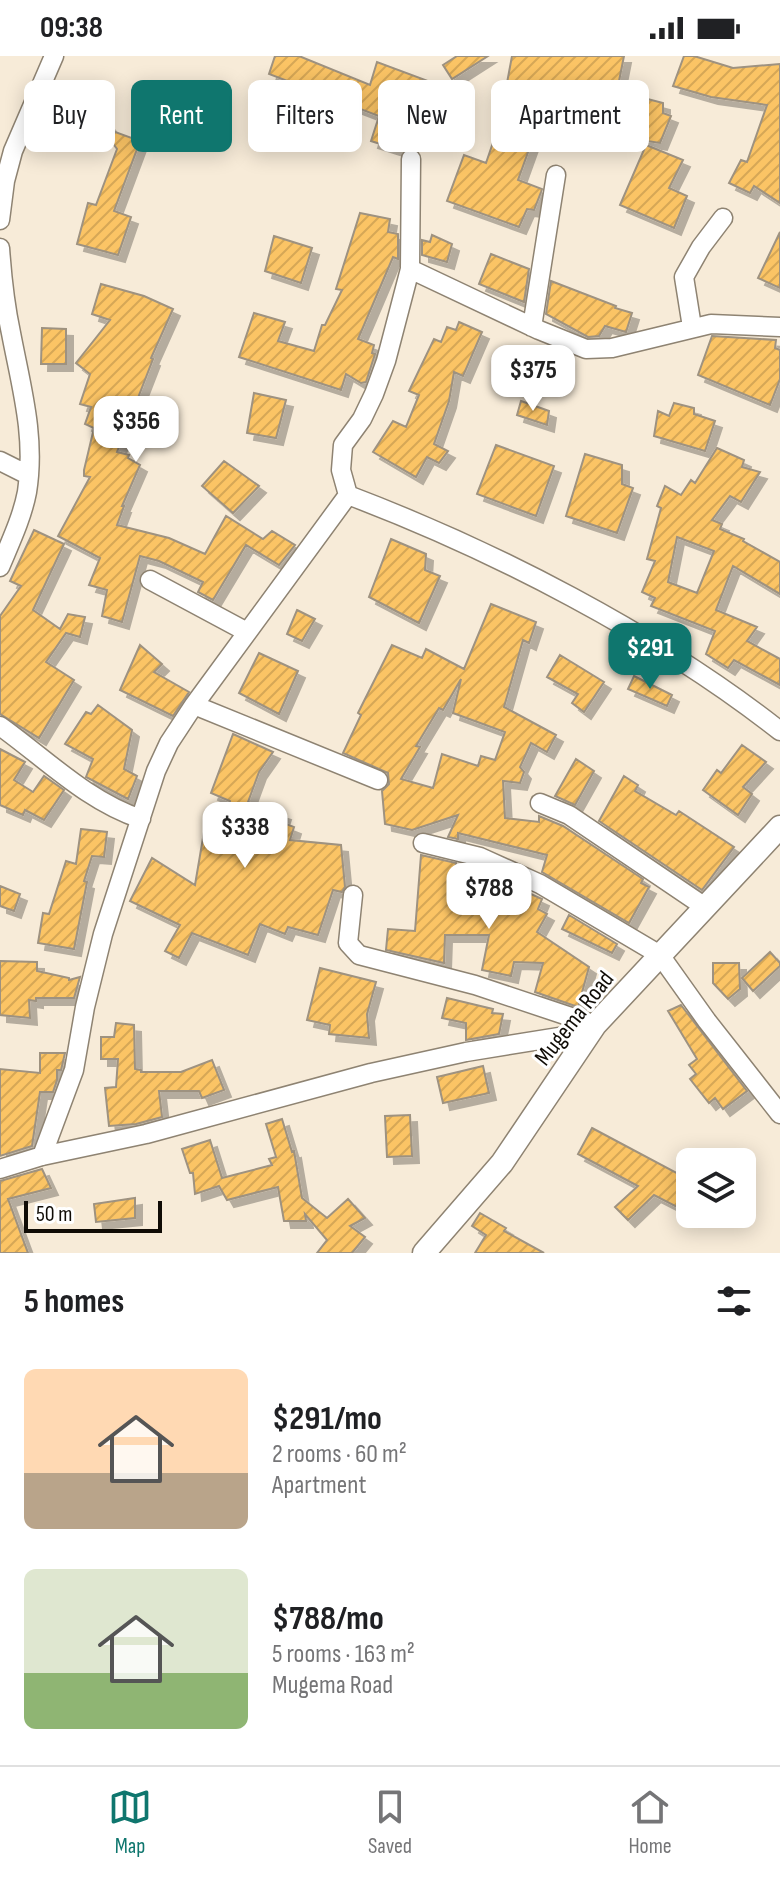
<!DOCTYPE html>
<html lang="en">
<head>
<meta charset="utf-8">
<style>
  body { margin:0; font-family:"Sofia Sans Condensed",sans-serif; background:#f2f2f2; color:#202124; height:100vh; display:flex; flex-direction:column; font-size:30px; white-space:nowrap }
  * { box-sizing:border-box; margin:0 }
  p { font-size:26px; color:#757577 }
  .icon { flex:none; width:44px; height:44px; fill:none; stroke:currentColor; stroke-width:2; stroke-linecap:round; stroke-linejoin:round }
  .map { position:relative; height:1197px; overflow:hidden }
  .drawer { display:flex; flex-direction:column; background:#fff; flex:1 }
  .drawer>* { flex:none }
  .top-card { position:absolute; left:24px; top:24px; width:732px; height:72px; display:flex; gap:16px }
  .fabs { position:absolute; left:676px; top:1092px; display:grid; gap:16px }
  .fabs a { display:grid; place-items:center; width:80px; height:80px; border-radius:12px; background:#fff; box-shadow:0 4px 20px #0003; font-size:40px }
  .scale { position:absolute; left:24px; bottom:20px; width:138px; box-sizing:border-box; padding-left:8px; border:4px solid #100c06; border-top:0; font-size:22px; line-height:28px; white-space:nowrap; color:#100c06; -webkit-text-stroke:6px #fff; paint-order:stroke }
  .price { position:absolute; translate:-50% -68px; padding:0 18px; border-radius:16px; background:#fff; color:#222; font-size:26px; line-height:52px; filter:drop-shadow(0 2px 4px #0008) }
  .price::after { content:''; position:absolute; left:50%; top:48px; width:24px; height:18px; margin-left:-12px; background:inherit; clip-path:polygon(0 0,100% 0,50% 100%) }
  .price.current { background:#0f766e; color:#fff }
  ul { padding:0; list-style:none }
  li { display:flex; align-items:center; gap:24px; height:200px; padding:0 24px }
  li span { display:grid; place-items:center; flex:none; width:224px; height:160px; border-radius:12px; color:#555 }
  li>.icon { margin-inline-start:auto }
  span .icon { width:96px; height:96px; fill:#fffc; stroke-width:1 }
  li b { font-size:34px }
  h2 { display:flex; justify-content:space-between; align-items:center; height:96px; padding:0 24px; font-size:34px }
  .chip { padding:0 28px; border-radius:12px; background:#fff; box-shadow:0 4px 20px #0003; font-size:28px; line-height:72px }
  .chip.current { background:#0f766e; color:#fff }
  .status { display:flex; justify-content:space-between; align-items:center; height:56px; padding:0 40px; background:#fff; direction:ltr }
  .status svg { height:22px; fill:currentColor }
  .dock { display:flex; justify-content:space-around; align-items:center; height:112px; border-top:2px solid #e0e0e0; background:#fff; font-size:22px; color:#757577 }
  .dock a { display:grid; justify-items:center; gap:4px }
  .dock .current { color:#0f766e }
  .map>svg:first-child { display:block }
</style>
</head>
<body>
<div class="status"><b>09:38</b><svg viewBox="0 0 49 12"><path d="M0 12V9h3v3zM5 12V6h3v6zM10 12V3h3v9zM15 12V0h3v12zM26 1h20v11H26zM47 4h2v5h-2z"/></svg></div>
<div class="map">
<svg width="780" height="1197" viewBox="0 0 780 1197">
  <defs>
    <pattern id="building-hatch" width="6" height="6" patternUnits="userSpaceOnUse" patternTransform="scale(2)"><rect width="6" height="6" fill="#fbc465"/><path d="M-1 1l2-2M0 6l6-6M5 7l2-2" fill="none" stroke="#d6a756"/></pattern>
    <filter id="shadow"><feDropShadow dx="7" dy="7" stdDeviation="0" flood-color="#0004"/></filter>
  </defs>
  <rect width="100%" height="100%" fill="#f7ebd8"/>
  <path fill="url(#building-hatch)" stroke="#9e9280" stroke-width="2" fill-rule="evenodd" filter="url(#shadow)" d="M275,0H299L370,29L377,6L428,25L408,80L415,83L410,91L402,95L371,85L379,60L269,18Z
    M457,0H488L452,23L443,9Z
    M512,0H624L617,35L663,47V57L671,60L660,87L615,80L617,67L588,60L582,81L550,74L559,36L507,27Z
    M684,0H694L733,12L780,8V147L754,130L750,137L729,127L741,104L747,106L767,49L711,41L673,30Z
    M85,51L100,58L115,76L140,85L114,155L131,161L118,199L77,188L88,147L96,149L117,93L108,81L77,68Z
    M501,63L536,74L518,124L542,133L541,136L534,154L527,153L519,171L447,145L464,99L486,107Z
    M646,89L683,104L669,132L687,140L674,172L620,149Z
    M360,157L390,163L388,176L398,178V203L393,201L358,283L374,289L372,297L375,298L366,326L361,327L346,318L341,334L239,301L254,257L285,266L278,285L314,295L322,269H325L342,234L336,233Z
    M780,176V232L758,222Z
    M432,179L452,188L447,206L422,199V184L430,186Z
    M274,180L312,192L301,227L265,215Z
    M491,198L529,213L524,246L479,228Z
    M551,225L616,250L615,252L632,257L626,276L605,270L599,280L588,281L546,258Z
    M101,228L144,240L173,253L151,302L153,303L117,396L129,399L128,402L140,409L122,450H124L117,469L169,482L205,498L226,460L263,483L272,475L295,489L279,509L246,489L213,544L198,536L203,526L159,505L140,500L122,566L102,560L107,534L89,529L100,502L58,480L90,421L84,420V414L94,372L85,368L91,351L80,348L90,318L76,307L110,264L92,258Z
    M459,266L482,276L463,320L454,316L449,345L434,388L448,395L439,407L427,401L416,421L373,396L393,365L406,371L419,339L409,335L434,283L441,286L447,271L456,274Z
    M42,272L66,273V308H41Z
    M712,280L776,284L775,292L780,294V323L770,349L698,319Z
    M254,337L286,344L276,382L247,377Z
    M521,345L549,355L547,369L517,359Z
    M674,347L694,352V358L715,365L705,395L654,380L658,355L669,360Z
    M496,389L554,410L536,460L477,438Z
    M717,392L744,404L742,411L760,416L741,446L730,440L712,464L722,468L720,473L744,483L743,485L780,506V538L733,510L716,554L757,571L747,585L780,603V629L734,604L728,612L706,598L715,575L651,550L655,542L642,536L655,505L647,503L661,452L657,450L665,430L681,439L691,424L695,427ZM677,481L714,495L697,537L668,526Z
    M585,398L622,409V428L633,432L617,477L566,460Z
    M224,405L259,430L233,457L202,430Z
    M34,474L64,488L33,554L60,573L68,558L85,561L80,581L66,577L46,606L74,624L39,682L0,658V560L21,530L10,525Z
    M391,483L426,498L425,514L440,520L419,567L369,541Z
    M491,548L536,566L529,587L523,584L504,651L556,679L547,696L531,687L520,711L524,716L520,727L503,725L505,762L539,766V760L563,770L643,823L641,827L649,831L629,867L542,816L547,799L458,777V783L448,781L458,759L412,774L385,768L382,735L389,728L388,717L343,697L361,659L358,657L392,589L422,602L426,593L464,613ZM461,623L453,657L505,676L495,704L481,700L478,710L442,698L433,732L401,723L420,691L416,690L439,652L443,654Z
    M297,554L315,563L302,585L287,578Z
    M140,589L162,608L154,616L189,636L173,660L120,634Z
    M259,597L298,615L279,658L239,637Z
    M560,599L604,626L584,656L572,647L578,638L547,621Z
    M634,620L672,639L667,650L628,633Z
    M98,649L132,674L124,713L137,720L128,743L86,721L93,703L65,688L86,656L91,658Z
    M233,678L273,696L259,716L248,746L284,757L281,766L294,771L290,784L341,789L345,831L342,836L333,834L318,879L288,871L285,878L260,868L248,899L192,877L179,902L165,895L180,869L130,845L152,802L195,829L205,770L224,769L230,745L211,737Z
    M742,689L766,706L743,731L752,738L738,759L703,734L717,714L721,717Z
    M0,693L25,706L14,724L33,736L44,720L64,734L44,764L25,754L23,759L0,749Z
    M576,703L594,715L575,749L555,740Z
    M624,720L638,729L635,735L676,759L679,755L734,791L702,834L599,765Z
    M81,773L107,776L104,801L92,800L84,825L87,826L74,893L38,887L43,857L49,858L66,805L76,808Z
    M421,799L456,807L453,841L491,849L496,822L542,843L538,853L547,858L537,876L589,911L578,951L535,936L543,907L514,906L511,920L482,914L489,879H445L444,907L386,894L388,873L415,875Z
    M0,830L20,838L14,855L0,850Z
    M569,859L617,888L612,897L562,873Z
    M770,896L780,907V910L753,935L742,922Z
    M0,905L37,906V915L69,922V924L80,921L74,942H36V945L29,944L30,962L0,959Z
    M713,907H739L740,933L728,943L713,927Z
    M320,912L376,926L367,958L369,982L329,978L330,969L307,964Z
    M447,942L493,953L492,957L503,958L499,978L466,984V967L442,962Z
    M681,949L747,1035L723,1053L715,1042L709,1047L690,1023L696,1018L689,1009L697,1003L668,955Z
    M116,967L134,969L135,1013L141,1014V1016H181L212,1004L224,1034L202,1042L199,1035H159L162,1061L136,1068L109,1070L105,1032L116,1031L118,1003H101V981H114Z
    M40,997H65L61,1014H57V1024L53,1036H40L32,1090L0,1100V1013L40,1017Z
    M483,1010L489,1037L443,1047L437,1021Z
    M410,1059L412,1100L387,1101L385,1060Z
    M282,1063L292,1096L294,1095L302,1142L327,1162L348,1143L365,1162L350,1170L365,1181L352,1197H317L327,1184L305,1158L306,1165H284L278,1131L227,1144L219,1130L195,1138L193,1117H190L182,1093L210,1084L222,1122L272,1109L269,1103L276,1101L266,1068Z
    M592,1072L690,1124V1131L679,1152L654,1139L628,1164L615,1151L638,1130L578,1098Z
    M42,1113L51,1132L8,1143L28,1197H0V1125Z
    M135,1142V1162L96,1166L94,1148Z
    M480,1157L506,1172L504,1175L544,1197H475L486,1179L472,1170Z"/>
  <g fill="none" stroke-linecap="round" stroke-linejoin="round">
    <g stroke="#8e8372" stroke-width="21">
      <path id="minor" d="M411,103L410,213L386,305L374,338L362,363L343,389L341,414L348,439C493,494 657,578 780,675
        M0,164L5,125L13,95L54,0
        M0,192C2,221 5,249 11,277C21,330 36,381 27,436C22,462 10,487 0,511
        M410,213L539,274L586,293L612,292L711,268L780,271
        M532,271L556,119
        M692,271L684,221L701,191L723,162
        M0,405L28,419
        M150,524L247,576
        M194,649L378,724
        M0,670C46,703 87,745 141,763
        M540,747L569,759L705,851
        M423,787L480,801L540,828L660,899L707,965L780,1058
        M353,839L348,887L359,899L475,929L595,969
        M42,1100L74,1014L85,951L103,878L156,715L169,687L194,649L348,439
        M0,1113L42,1100L146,1078L371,1017L466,996L590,976"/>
    </g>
    <g stroke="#8e8372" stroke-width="25">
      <path id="tertiary" d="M424,1197L502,1107L595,969L780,771"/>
    </g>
    <use href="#minor" stroke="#fff" stroke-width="18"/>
    <use href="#tertiary" stroke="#fff" stroke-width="22"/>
  </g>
  <g text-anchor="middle" stroke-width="6" stroke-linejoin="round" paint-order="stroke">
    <g font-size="24" fill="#100c06" stroke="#fff">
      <text transform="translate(574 962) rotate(-52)" y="8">Mugema Road</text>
    </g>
  </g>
</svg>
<div class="fabs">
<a><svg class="icon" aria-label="layers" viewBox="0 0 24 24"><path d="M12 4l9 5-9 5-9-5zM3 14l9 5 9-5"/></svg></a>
</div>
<div class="scale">50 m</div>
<b class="price" style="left:533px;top:357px">$375</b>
<b class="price" style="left:136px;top:408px">$356</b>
<b class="price current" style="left:650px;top:635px">$291</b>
<b class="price" style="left:245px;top:814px">$338</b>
<b class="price" style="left:489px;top:875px">$788</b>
<div class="top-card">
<a class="chip">Buy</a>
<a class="chip current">Rent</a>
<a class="chip">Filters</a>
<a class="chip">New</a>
<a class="chip">Apartment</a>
</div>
</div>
<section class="drawer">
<h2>5 homes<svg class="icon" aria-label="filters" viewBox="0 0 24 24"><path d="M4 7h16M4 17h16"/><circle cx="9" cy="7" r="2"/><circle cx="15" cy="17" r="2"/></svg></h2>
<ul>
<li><span style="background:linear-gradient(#ffd9b3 65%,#b9a48a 0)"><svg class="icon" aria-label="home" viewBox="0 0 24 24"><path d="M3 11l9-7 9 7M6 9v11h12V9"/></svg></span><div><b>$291/mo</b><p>2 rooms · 60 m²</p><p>Apartment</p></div></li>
<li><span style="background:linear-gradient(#dfe7d0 65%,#8fb573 0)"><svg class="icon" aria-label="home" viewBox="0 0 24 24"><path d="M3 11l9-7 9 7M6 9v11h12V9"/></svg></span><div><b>$788/mo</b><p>5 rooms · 163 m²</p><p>Mugema Road</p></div></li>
</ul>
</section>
<nav class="dock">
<a class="current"><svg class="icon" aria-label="map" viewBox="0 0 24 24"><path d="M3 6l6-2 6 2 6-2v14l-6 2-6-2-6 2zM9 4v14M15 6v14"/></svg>Map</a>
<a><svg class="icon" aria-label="saved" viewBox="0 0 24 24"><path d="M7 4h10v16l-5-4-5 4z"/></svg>Saved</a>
<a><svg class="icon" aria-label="home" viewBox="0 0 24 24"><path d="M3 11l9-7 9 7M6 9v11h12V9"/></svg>Home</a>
</nav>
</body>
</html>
